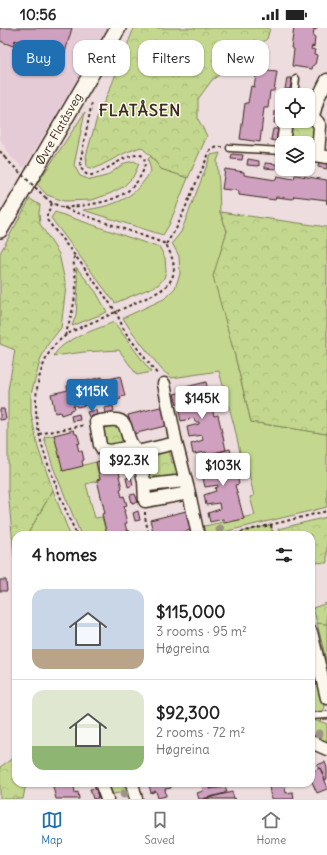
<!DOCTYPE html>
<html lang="en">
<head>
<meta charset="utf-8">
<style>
  body { margin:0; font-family:Delius,sans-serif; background:#f6f6f6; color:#222; height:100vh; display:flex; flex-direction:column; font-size:15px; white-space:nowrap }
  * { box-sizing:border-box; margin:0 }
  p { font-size:13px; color:#767676 }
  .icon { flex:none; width:22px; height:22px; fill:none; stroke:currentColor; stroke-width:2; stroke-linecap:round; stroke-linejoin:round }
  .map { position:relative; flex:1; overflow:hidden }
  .drawer { position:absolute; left:12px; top:503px; width:303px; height:256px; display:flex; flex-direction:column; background:#fff; border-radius:12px; box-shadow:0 1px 3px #0004 }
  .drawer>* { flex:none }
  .guide { position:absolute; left:12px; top:12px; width:303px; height:36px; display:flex; gap:8px }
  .tools { position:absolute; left:275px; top:60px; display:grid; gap:8px }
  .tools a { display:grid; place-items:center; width:40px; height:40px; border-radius:8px; background:#fff; box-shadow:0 1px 3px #0004; font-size:20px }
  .price { position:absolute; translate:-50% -34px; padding:0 9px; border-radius:4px; background:#fff; color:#222; font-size:13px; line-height:26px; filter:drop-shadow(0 1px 2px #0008) }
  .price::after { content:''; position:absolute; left:50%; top:24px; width:12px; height:9px; margin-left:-6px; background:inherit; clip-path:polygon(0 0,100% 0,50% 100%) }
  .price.selected { background:#1f6fb2; color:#fff }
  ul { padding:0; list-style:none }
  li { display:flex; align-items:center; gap:12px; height:100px; padding:0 20px }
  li+li { border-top:1px solid #e0e0e0 }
  li span { display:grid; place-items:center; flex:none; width:112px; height:80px; border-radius:12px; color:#555 }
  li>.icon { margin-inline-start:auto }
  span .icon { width:48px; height:48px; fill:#fffc; stroke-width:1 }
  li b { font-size:17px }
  h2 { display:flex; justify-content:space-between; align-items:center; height:48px; padding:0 20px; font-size:17px }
  .chip { padding:0 14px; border-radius:12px; background:#fff; box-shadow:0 1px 3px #0004; font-size:14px; line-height:36px }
  .chip.selected { background:#1f6fb2; color:#fff }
  .status { display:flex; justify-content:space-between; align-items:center; height:28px; padding:0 20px; background:#fff; direction:ltr }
  .status svg { height:11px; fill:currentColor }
  .tab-bar { display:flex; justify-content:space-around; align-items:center; height:56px; border-top:1px solid #e0e0e0; background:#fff; font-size:11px; color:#767676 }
  .tab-bar a { display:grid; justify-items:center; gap:2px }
  .tab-bar .selected { color:#1f6fb2 }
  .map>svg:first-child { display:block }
</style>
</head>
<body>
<div class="status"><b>10:56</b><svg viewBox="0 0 49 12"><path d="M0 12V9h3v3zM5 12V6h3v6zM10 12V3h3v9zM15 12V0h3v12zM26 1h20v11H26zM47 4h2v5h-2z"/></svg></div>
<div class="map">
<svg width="327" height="771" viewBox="0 0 327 771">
  <defs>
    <pattern id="forest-crowns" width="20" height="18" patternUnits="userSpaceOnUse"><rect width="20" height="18" fill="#c3d88e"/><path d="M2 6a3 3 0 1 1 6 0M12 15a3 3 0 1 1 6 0" fill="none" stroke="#a8ba7a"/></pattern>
  </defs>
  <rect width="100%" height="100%" fill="#eedddf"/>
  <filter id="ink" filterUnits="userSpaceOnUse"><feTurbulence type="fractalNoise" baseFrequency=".025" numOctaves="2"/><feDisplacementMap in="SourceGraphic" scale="8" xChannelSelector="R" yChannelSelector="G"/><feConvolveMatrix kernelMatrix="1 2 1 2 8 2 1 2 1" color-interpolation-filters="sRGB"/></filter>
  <g filter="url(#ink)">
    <path fill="#e5cbd6" d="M0,0H108L24,140L11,129L0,111Z"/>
    <path fill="#c3d88e" stroke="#7f8156" d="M85,84L74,137L80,148L91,152L106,148L125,135L134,133L139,136L133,149L123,159L109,166L92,172L64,173L47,167L37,156Z
      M220,125L217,133L219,156L220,184L227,203L214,248L235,328L251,394L327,406V479L211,507H202L200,499L255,487L250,469L254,468L247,437L243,438L234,397L219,343L172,350L162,342L130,301L123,290L164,271L175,260L180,246L179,228L172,215L181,204L211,127Z
      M151,128L161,141L188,150L169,197L163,207L83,182C97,181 119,176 130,167C139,161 145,152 151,143L148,131Z
      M55,184L160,220L165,230L166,243L164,250L158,257L115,275L51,190Z
      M76,239L96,264L107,284L72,298L76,287L78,257Z
      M114,294L151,344L137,347L119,322L84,324L54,328C60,312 98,301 114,294Z
      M55,407L64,442L96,434L101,452L86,456L95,490L102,489L107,507H81L53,439L44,409Z
      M53,462L70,507H27Z
      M271,497L273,507H229Z
      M317,595L327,596V636Z
      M316,647L325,679L324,681L322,684L311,683V648Z
      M311,692L322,694L327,696V716L311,710Z"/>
    <path fill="url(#forest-crowns)" stroke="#7f8156" d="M134,0H270L267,11L244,29L212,52L198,71V91L207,108L188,150L161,141L151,128L141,119L127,124L98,139L93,141L87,139L86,128L97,90L112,56Z
      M295,95L313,98L315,100L312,121L308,122V115H288L291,97Z
      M30,171L40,177L39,185L40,196L59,226L66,258L61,300L48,316L41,330L31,366V385L38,420L53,462L27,507H16V525L14,528L8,462V362L15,322L0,316V225Z
      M220,184L327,199V406L251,394L235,328L213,248L227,203Z
      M101,397L122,398L126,416L106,419Z
      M169,422L172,435L177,434L181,447L159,452L149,451L144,431H147L145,426Z
      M327,489V535L311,534V507H280L278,501Z
      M327,575V596L317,595L313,580Z
      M16,728V755H26L23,771H0V739Z
      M103,755H128L129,763L109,767Z"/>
    <path fill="#d0a0c0" stroke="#3b2a1e" d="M0,0H72L64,28L43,21L42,27L22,21L24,15L15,12L13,18L0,13Z
      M294,0H317L316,2L314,1L313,9H315L314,19L312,18L311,21L315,22L314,26L317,27L315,37H313L312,41L292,38L294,21L291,20Z
      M53,25L63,29L61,35L51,32Z
      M257,42L277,44L274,63H270L268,80H264L260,114L240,111L245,75H248L251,58L254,59Z
      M287,50H292L290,61H285Z
      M275,83L280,84L279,95H274Z
      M273,101H278L276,113L271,112Z
      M232,126L243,127L242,132L231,131Z
      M248,131L259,133V138L247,137Z
      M319,134L327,135V141L318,139Z
      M265,135L276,136V141L265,140Z
      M225,141L244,144V147L276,152L277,148L294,151L295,147L327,152V176V172L294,168L293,171L276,169L275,172L239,167V163L222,161Z
      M120,348L125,368L120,369L121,371L111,374V372L106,373L105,369L103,370V372L94,375L93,372L86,374V377L77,379L76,377H73L74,381L70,382V384L61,387L60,384L55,385L51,366L68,362L67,358L102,349L103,353Z
      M206,354L214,388L218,387L226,422L207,427L206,424L193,426L191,416L203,412L202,407L189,409L187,399L199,396V394H195L194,390L181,393L179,383L191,380L190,374L177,376L174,366L187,363L186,359Z
      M113,378L114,383L105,385L104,380Z
      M164,378L169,397L133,406L128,387Z
      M0,381H4L6,391L0,392Z
      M96,382L97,387L89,389L87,384Z
      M79,386L80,392L72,393L71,388Z
      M74,402L75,406H77L80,415L77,416L79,423H82L84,432L82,433L83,438L63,443L54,407Z
      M230,421L239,456L235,457L244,491L224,495L223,491L210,494L208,485L220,481L219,475L206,477L204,467L216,463L215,460L218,459V457L205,459L203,450L215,446L214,440L201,442L199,433L211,429L210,426Z
      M116,429L117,434L119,433L122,443H119L120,448H119L122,460L120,461L122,469L124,468L127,477L124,478L125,483H124L127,495L125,496L127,503L129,502L130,507H107L102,486L105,485L97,452L100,451L96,434Z
      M130,431L132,439L127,441L125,432Z
      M131,449L133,457L128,459L126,450Z
      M135,466L138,474L132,475L130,467Z
      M138,483L140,492L135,493L133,485Z
      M186,483L191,502L173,507H154L150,492Z
      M0,552H6L7,563H0Z
      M325,734L327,740V751L325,752L320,740L319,741L317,737Z
      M320,740L327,758V761L317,765L311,752V744Z
      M52,755H75L76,757L74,758L75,765L78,764L79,771H56Z
      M159,755H170L171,760L165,761L166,768L158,770L156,763L151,765L149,757Z
      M208,755L209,756H211L212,760H210V761L225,759L227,764H225V765L202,771H199L197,765L203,763L202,757Z
      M284,755L286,765L293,764L294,771H271L269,758Z
      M96,760L98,770L93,771L90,761Z
      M232,764L234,770L236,771H204Z"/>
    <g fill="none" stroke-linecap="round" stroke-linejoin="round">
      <g stroke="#3b2a1e" stroke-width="9">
        <path id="service" d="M294,67L296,51
          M230,120L282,123
          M311,688L327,687"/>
      </g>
      <g stroke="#3b2a1e" stroke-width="15">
        <path id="minor" d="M308,87C314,89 317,92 320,98L318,127
          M313,88L318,70L327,52
          M283,115L286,93
          M308,126L327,129
          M164,356L176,415
          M131,419L110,423L103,422L100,417L96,394C138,385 118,404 137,424L176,415L189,465L198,507
          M137,424L144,453L149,457L185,453
          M144,453L145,473L189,465
          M311,604L327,670
          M311,714L327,721
          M101,755L107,771
          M132,755L136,771"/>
      </g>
      <g stroke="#3b2a1e" stroke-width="18">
        <path id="tertiary" d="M0,202L118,0"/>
      </g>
      <path stroke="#3b2a1e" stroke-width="2" stroke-dasharray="3 3" stroke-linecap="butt" d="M0,123L5,130
        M45,169L52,175L64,180L166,216C171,226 177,239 172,250C167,261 156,265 146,270C133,276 120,282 107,288C87,297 61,304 49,325C25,369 38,413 56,457C62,474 69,490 77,507
        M52,175L47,187V192L80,234L102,264L116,284L125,304L158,347
        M64,180C92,176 129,175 142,145C145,139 146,134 143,128C122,119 87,169 80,135L92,74
        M166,216L176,201L210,123L217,119H223
        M65,308C71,290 76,272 76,254C75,245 73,237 74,228
        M39,406L85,397
        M145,484V489L149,507
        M271,497L273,507
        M229,507L327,483"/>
      <use href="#service" stroke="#fbf7ec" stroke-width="6"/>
      <use href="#minor" stroke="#fbf7ec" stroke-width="12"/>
      <use href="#tertiary" stroke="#fbf7ec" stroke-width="15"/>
      <path stroke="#3b2a1e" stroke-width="2" stroke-dasharray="3 3" stroke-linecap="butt" d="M5,130L45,169"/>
    </g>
    <g fill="#9e9384">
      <circle cx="220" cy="501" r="4.5"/>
      <circle cx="319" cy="706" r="4.5"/>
      <circle cx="124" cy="766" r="4.5"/>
    </g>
  </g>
  <g text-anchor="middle" stroke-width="3" stroke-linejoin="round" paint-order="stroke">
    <g font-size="12" fill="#3b2a1e" stroke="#fbf7ec">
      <text transform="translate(59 101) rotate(-60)" y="4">Øvre Flatåsveg</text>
    </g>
    <g font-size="16" font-weight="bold" letter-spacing="1" fill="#3b2a1e" stroke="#fbf7ec">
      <text x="140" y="88">FLATÅSEN</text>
    </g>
  </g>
</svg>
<div class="tools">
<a><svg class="icon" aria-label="locate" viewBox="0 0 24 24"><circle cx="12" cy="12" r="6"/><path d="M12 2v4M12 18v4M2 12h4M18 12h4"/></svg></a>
<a><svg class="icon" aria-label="layers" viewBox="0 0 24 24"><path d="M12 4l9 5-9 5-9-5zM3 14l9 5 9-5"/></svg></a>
</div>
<b class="price selected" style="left:92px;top:385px">$115K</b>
<b class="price" style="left:202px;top:392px">$145K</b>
<b class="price" style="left:129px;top:454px">$92.3K</b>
<b class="price" style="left:223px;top:459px">$103K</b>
<div class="guide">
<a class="chip selected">Buy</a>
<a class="chip">Rent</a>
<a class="chip">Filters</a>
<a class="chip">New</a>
</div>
<section class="drawer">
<h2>4 homes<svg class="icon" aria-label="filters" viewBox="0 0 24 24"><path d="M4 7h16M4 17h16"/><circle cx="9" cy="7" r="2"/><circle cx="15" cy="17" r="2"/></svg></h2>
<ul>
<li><span style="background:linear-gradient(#c9d6e8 75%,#b9a48a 0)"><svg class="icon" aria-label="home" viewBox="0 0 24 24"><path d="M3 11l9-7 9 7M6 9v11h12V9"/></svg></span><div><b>$115,000</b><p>3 rooms · 95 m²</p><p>Høgreina</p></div></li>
<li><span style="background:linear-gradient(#dfe7d0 70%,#8fb573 0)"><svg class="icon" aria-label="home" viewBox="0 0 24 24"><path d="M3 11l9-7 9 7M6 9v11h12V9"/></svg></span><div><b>$92,300</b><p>2 rooms · 72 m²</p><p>Høgreina</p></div></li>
</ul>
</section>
</div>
<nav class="tab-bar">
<a class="selected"><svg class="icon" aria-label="map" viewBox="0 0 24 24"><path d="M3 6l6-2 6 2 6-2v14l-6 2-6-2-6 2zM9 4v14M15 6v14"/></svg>Map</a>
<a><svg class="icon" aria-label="saved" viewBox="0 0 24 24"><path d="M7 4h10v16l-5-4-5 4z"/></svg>Saved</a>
<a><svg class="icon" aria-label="home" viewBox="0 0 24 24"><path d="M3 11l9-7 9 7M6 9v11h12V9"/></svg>Home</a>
</nav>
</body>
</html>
